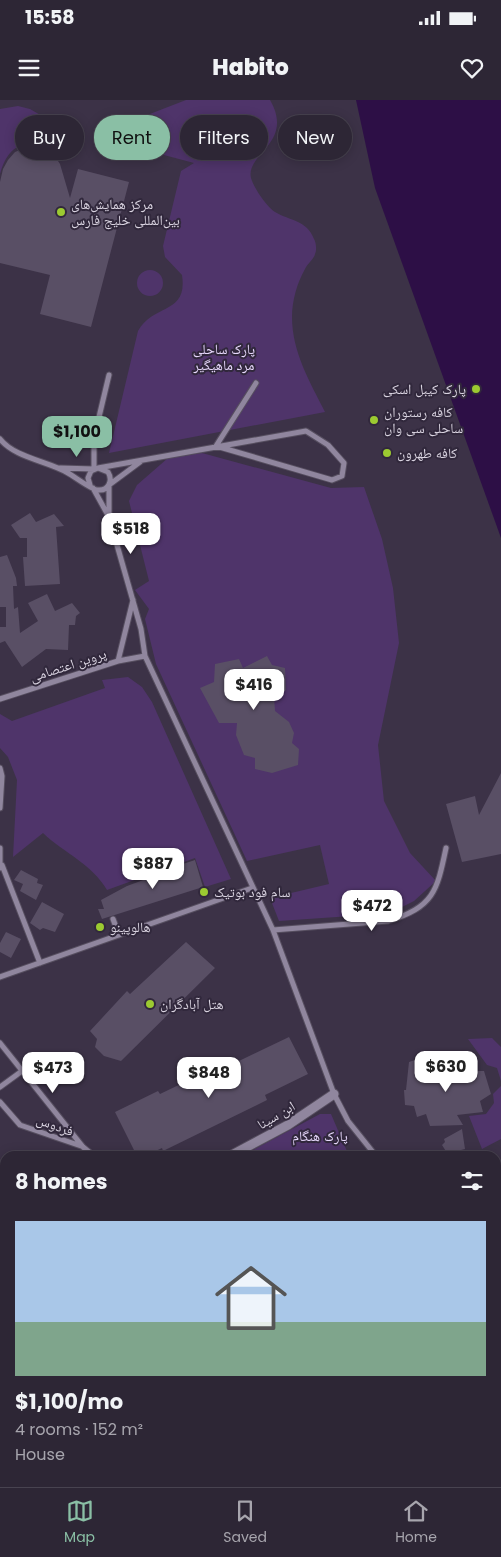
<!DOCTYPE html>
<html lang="en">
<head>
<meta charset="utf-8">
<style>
  body { margin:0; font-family:Poppins,"Noto Naskh Arabic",sans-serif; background:#352e3d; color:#f1f3f6; height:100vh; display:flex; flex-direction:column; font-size:19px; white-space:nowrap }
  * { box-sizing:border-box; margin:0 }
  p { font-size:16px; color:#a7a5ad }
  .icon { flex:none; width:28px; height:28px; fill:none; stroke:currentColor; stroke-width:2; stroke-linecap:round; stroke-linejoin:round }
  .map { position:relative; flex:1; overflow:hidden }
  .drawer { position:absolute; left:0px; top:1051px; width:501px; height:336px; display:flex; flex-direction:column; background:#2d2635; border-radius:15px 15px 0 0; box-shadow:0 2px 12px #0003,0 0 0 1px #484350 }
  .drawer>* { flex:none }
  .banner { position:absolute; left:15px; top:15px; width:471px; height:45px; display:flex; gap:10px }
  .price { position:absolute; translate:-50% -42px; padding:0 11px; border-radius:10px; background:#fff; color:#222; font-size:16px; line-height:32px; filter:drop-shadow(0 1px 2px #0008) }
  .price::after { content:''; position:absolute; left:50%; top:30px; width:15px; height:11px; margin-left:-8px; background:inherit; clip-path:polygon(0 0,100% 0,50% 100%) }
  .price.selected { background:#8abfa5; color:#111 }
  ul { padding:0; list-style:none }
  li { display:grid; align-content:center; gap:10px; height:265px; padding:0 15px }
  li span { display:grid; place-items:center; height:155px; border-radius:0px; color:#555 }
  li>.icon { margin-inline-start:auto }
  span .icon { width:90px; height:90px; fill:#fffc; stroke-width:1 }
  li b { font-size:21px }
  h2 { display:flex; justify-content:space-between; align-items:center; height:60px; padding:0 15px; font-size:21px }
  .chip { padding:0 18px; border-radius:22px; background:#2d2635; box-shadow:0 2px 12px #0003,0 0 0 1px #484350; font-size:18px; line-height:45px }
  .chip.selected { background:#8abfa5; color:#111 }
  .status { display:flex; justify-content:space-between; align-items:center; height:35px; padding:0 25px; background:#2d2635; direction:ltr }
  .status svg { height:14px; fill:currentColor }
  header { display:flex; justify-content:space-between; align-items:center; height:65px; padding:0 15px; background:#2d2635; font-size:22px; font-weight:800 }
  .dock { display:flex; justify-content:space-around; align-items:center; height:70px; border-top:1px solid #484350; background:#2d2635; font-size:14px; color:#a7a5ad }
  .dock a { display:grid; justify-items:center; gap:2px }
  .dock .selected { color:#8abfa5 }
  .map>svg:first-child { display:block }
</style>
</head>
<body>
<div class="status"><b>15:58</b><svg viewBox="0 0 49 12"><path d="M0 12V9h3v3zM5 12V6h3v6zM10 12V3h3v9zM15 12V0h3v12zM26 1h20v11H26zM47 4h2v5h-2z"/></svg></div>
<header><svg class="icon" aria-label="menu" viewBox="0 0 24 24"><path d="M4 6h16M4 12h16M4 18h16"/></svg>Habito<svg class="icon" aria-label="heart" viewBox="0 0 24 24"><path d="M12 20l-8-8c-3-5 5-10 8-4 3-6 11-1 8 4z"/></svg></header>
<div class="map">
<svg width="501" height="1387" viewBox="0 0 501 1387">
  <rect width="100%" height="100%" fill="#3c3247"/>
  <path fill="#4f346a" d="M186,0H270C295,43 245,54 251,78C254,88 266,106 275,112C290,121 307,120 314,139C316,142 317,150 315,154C314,159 307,164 305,169C297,183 292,201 292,217C292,252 310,282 325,312L109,353L138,231C154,203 188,215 182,175L165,157L163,146L181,71L194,63L119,43L124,24Z
    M18,6L30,9L61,27L52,49C25,37 8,45 0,74V9Z
    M137 183a13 13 0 1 1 26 0a13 13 0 1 1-26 0Z
    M202,353L331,388L364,387L382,439L393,488L399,543L378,645L384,701L410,753L436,781L414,801L398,809L380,814L279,821L270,798L329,784L320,745L247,761L156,564L145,519L149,509L135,490L149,481L129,401L137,385L168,358Z
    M128,577L142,587L152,602L231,779L205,787L195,758L107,790C92,764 64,753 43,733L13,757L17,680L8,657L0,648V614L12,621L105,588L102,580Z
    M492,938L501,947V981L497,968L487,965L468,939Z
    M501,986V1039L482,1049L469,1016L486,1014L494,1003L493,994Z
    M320,1014H331L349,1056H242Z
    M81,1383H350L349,1387H83Z"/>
  <path fill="#2d0f46" d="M356,0H501V438L375,88Z"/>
  <path fill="#594f65" d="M35,47L54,55L60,64L70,98L78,69L129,82L91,227L40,214L50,175L0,163V82L3,69L8,60L15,52L25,48Z
    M30,413L36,422L54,414L64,426L56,427L60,484L25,486L23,457H27V438H20L11,425Z
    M7,455L16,478L17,486H13L14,509L18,507L20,533L38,521L28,503L47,494L55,511L72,503L80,513L76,516L75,525H69L68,550L46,549L22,567L5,541L0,543V527H6V507H0V457Z
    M267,556L272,565L285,568L286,590L274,597L275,611L289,622L294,633L292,643L299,649L298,665L272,673L255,669V658L244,655L236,635L237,623H219L200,588L214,582L215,564L239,559L243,568Z
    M501,673V754L462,762L446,704L475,696L479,715Z
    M195,760L203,787L102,819L98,809H104L101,800L127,786L157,775L156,773Z
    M21,770L38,779L37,783L43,785L36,800L20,791L23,784L14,780Z
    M42,802L64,814L55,832L43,828L40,830L30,823Z
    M6,832L21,839L11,858L0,852V843Z
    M186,842L215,868L121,961L104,956L95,947L97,939L90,931L127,891L130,894Z
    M289,937L308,974L265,995L267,1000L163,1051L162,1048L145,1056H137L115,1012L158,991L160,994L212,969L214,973Z
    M424,957L423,980L450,973L449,971L468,960L472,971H484L491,994L480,1001L483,1012L457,1015L463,1025L430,1026L426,1014L417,1017L414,1006L405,1005L404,990H406L409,962Z
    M462,1029L465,1049L461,1050V1056H449L442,1045L445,1042L444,1039Z"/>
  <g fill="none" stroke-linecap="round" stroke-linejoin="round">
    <g stroke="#564e5f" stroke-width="5.5">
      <path id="service" d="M356,1387V1382
        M369,1387L370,1382
        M383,1387V1382"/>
    </g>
    <g stroke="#564e5f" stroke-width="7">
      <path id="minor" d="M0,339C15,358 48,361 68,373C75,377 92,390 98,390C109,391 113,380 108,372L98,368L91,371L88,378L90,385
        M216,346L256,283
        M60,368L94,369V338L109,275
        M98,368L306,331L328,345L344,363L342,376L332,380L216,346
        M93,388L109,417L141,529L145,556L273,830L334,994L348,1021L376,1056
        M109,416V385L140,362
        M118,561L133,500
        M0,599L118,561L145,556
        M0,668L2,676L0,708
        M0,748V768
        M2,765L40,863
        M113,819L119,835
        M273,830L388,821C434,807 437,791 446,748
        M0,877L252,788
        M0,943L83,1047L94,1056
        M0,987L22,971
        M0,1002L20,1025L81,1046
        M496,1140L501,1143
        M183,1382L184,1387"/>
    </g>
    <g stroke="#564e5f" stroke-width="11">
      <path id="tertiary" d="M230,1056L288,1025L334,994
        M0,1175L5,1173"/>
    </g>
    <g stroke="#564e5f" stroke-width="14">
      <path id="primary" d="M0,1261L5,1272
        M0,1289L5,1300
        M45,1382L47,1387
        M58,1382L60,1387"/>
    </g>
    <use href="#service" stroke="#90869e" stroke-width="4"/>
    <use href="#minor" stroke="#90869e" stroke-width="5"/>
    <use href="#tertiary" stroke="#90869e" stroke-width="9"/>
    <use href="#primary" stroke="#aa88d0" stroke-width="12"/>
  </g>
  <g fill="#9cca31" stroke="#31283c" stroke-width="2">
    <circle cx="61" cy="112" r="5"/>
    <circle cx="476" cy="289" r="5"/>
    <circle cx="374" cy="320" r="5"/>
    <circle cx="387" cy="353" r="5"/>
    <circle cx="204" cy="792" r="5"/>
    <circle cx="100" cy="827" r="5"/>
    <circle cx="150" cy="904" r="5"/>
  </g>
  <g text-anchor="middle" stroke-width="4" stroke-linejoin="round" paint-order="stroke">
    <g font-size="14" fill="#dad4e1" stroke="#31283c" text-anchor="start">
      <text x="71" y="109">مرکز همایش‌های<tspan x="71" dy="16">بین‌المللی خلیج فارس</tspan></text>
      <text x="466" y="294" text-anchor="end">پارک کیبل اسکی</text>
      <text x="384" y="317">کافه رستوران<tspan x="384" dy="16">ساحلی سی وان</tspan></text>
      <text x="397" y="358">کافه طهرون</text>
      <text x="214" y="797">سام فود بوتیک</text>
      <text x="110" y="832">هالوپینو</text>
      <text x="160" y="909">هتل آبادگران</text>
    </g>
    <g font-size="14" fill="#e8d9fd" stroke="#31283c">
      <text x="224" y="254">پارک ساحلی<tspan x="224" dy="16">مرد ماهیگیر</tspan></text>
      <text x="320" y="1041">پارک هنگام</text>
    </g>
    <g font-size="14" fill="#dad4e1" stroke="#31283c">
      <text transform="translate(68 565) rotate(-18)" y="5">پروین اعتصامی</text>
      <text transform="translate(276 1015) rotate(-31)" y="5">ابن سینا</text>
      <text transform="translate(55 1025) rotate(20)" y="5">فردوس</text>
    </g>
  </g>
</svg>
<b class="price selected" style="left:77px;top:358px">$1,100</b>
<b class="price" style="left:131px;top:455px">$518</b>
<b class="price" style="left:254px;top:611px">$416</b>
<b class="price" style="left:153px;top:790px">$887</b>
<b class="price" style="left:372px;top:832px">$472</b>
<b class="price" style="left:446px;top:993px">$630</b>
<b class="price" style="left:53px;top:994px">$473</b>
<b class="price" style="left:209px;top:999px">$848</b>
<div class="banner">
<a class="chip">Buy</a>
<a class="chip selected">Rent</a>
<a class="chip">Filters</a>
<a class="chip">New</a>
</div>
<section class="drawer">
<h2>8 homes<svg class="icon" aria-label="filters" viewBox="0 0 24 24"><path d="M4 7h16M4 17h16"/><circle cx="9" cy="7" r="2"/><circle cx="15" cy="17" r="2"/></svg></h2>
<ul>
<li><span style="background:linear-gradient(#a9c7e8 65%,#7fa58c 0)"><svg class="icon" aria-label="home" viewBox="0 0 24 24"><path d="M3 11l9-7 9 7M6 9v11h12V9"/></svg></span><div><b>$1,100/mo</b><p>4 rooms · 152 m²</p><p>House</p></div></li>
</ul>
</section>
</div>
<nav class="dock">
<a class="selected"><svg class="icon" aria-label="map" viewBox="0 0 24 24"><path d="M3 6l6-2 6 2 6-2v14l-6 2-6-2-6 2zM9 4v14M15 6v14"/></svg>Map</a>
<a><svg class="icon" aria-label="saved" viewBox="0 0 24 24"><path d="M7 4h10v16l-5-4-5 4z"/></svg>Saved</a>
<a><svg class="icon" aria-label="home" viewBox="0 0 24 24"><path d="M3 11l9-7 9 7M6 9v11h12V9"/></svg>Home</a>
</nav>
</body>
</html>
